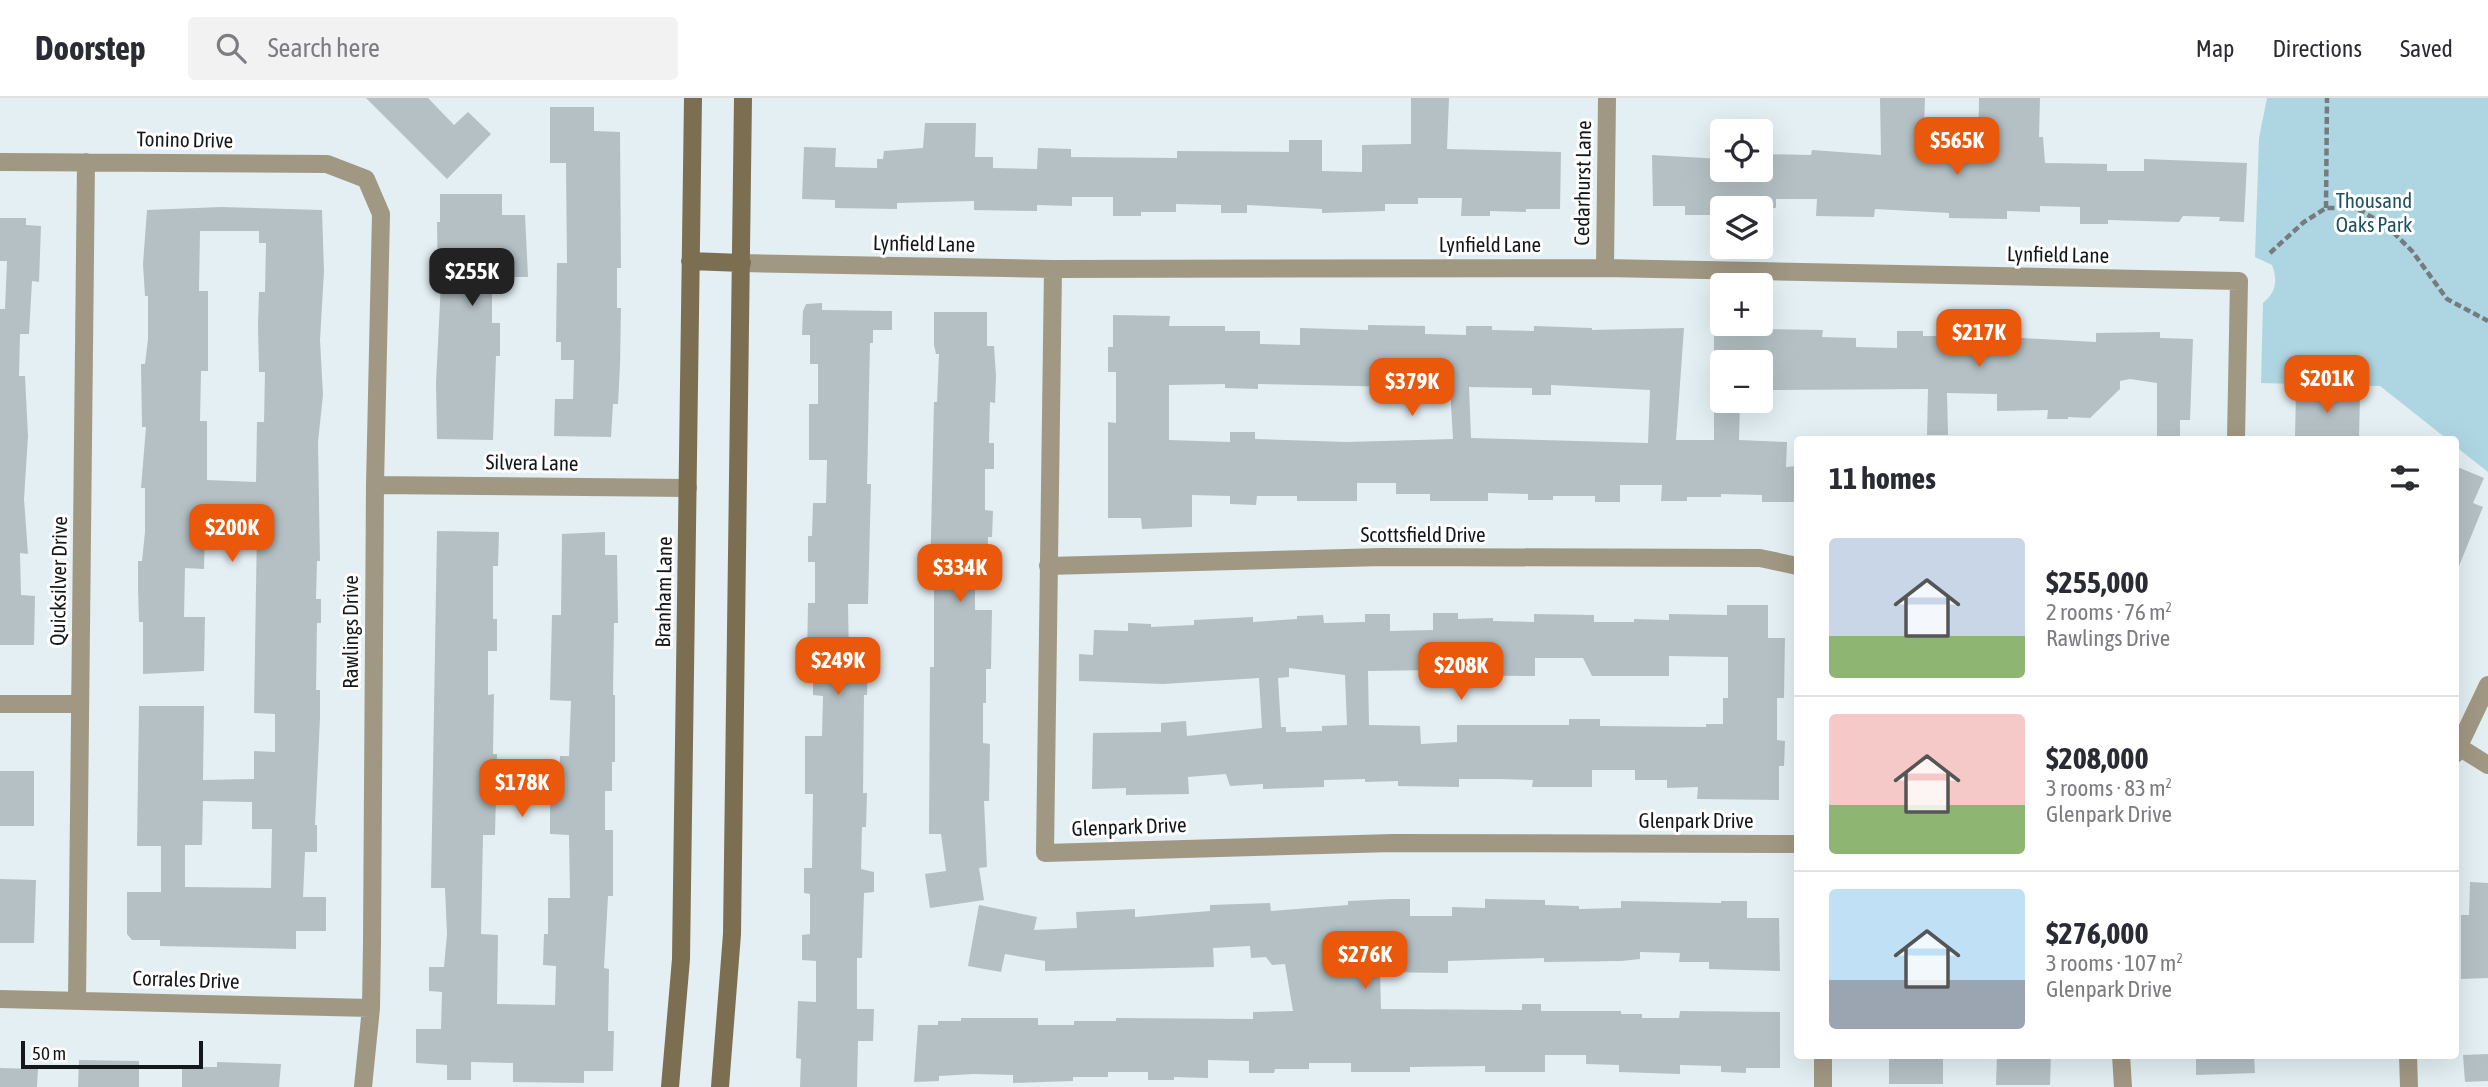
<!DOCTYPE html>
<html lang="en">
<head>
<meta charset="utf-8">
<style>
  body { margin:0; font-family:"Asap Condensed",sans-serif; background:#f2f2f3; color:#2b2b33; height:100vh; display:flex; flex-direction:column; font-size:26px; white-space:nowrap }
  * { box-sizing:border-box; margin:0 }
  p { font-size:23px; color:#7c7c81 }
  .icon { flex:none; width:38px; height:38px; fill:none; stroke:currentColor; stroke-width:2; stroke-linecap:round; stroke-linejoin:round }
  .map { position:relative; flex:1; overflow:hidden }
  .drawer { position:absolute; left:1794px; top:338px; width:665px; height:623px; display:flex; flex-direction:column; background:#fff; border-radius:7px; box-shadow:0 7px 28px #0002 }
  .drawer>* { flex:none }
  .tools { position:absolute; left:1710px; top:21px; display:grid; gap:14px }
  .tools a { display:grid; place-items:center; width:63px; height:63px; border-radius:7px; background:#fff; box-shadow:0 7px 28px #0002; font-size:35px }
  .scale { position:absolute; left:21px; bottom:18px; width:182px; box-sizing:border-box; padding-left:7px; border:4px solid #14181a; border-top:0; font-size:19px; line-height:24px; white-space:nowrap; color:#14181a; -webkit-text-stroke:5px #fff; paint-order:stroke }
  .price { position:absolute; translate:-50% -60px; padding:0 16px; border-radius:14px; background:#ea580c; color:#fff; font-size:23px; line-height:46px; filter:drop-shadow(0 2px 4px #0008) }
  .price::after { content:''; position:absolute; left:50%; top:42px; width:21px; height:16px; margin-left:-10px; background:inherit; clip-path:polygon(0 0,100% 0,50% 100%) }
  .price.selected { background:#222; color:#fff }
  ul { padding:0; list-style:none }
  li { display:flex; align-items:center; gap:21px; height:175px; padding:0 35px }
  li+li { border-top:2px solid #e1e1e2 }
  li span { display:grid; place-items:center; flex:none; width:196px; height:140px; border-radius:7px; color:#555 }
  li>.icon { margin-inline-start:auto }
  span .icon { width:84px; height:84px; fill:#fffc; stroke-width:1 }
  li b { font-size:30px }
  h2 { display:flex; justify-content:space-between; align-items:center; height:84px; padding:0 35px; font-size:30px }
  header { display:flex; align-items:center; gap:42px; box-sizing:border-box; height:98px; padding:0 35px; background:#fff; border-bottom:2px solid #e1e1e2 }
  header strong { font-size:33px }
  nav { display:flex; gap:38px; margin-inline-start:auto; font-size:24px }
  .search { width:490px; height:63px; background:#f2f2f3; display:flex; align-items:center; gap:18px; box-sizing:border-box; padding:0 24px; border-radius:7px; color:#7c7c81; font-size:26px }
  .map>svg:first-child { display:block }
</style>
</head>
<body>
<header>
<strong>Doorstep</strong>
<div class="search"><svg class="icon" aria-label="search" viewBox="0 0 24 24"><circle cx="10" cy="10" r="6"/><path d="M15 15l6 6"/></svg>Search here</div>
<nav><a>Map</a><a>Directions</a><a>Saved</a></nav>
</header>
<div class="map">
<svg width="2488" height="989" viewBox="0 0 2488 989">
  <rect width="100%" height="100%" fill="#e3eff3"/>
  <path fill="#aed6e2" d="M2267,0H2488V374L2455,348V341H2447L2380,288L2261,285L2263,205C2276,194 2278,183 2272,167L2255,159L2259,40Z"/>
  <path fill="#b4c0c4" fill-rule="evenodd" d="M366,0H428L454,27L468,14L491,36L447,81Z
    M1411,0H1449L1447,51L1561,54L1560,111H1526V114L1490,113V118H1461L1462,100H1418V106H1385V113L1322,115V111L1247,107V115H1221V107L1176,106V114H1141V118H1113V99H1072V108L1037,107V113L974,112V103L897,105V111L835,110V102L802,101L804,49L836,50L835,69L877,70V61H883L884,53L923,50L925,25H976L975,59H993V70L1037,71L1038,50L1071,51V59L1177,60V53L1289,54V42H1322V73L1362,74V47L1411,46Z
    M1880,0H1925L1923,59L1978,60L1979,0H2040L2039,39H2043L2045,65L2107,66V73H2144V61L2247,65L2244,124L2219,123L2220,119L2183,118L2179,124L2108,122V126H2080V109L2040,108V114L2007,113V121L1949,120V115L1875,111L1874,119L1816,118L1817,101H1776V110H1722V117H1685V108H1653L1652,57L1722,61V72H1760V56L1811,57L1812,52L1881,57Z
    M550,9H594V33L620,34L621,170H617V210H621L620,267L618,306H613L611,339L554,338L555,301H573L574,262H561V244H556L557,165H567L566,65H550Z
    M440,96H502V117H525L528,179H492V225H500V258H496L493,342L437,341L436,285L441,184H438L437,124H440Z
    M221,109L322,112L324,173L320,242L323,297L318,344L320,463H317L316,501H321V525H317L316,592H320V620L315,727H317V754H305L303,799H326V833H296V851L160,848V842H132L127,836V794H161V748H137L139,608H204L203,682L254,681V653L275,654V616L254,615L257,428H205L204,471L185,470L184,519H205L204,573L143,576V524H139L138,491V463H142L145,434V390H141L146,329H142L141,266H145L148,241V198H145L143,166L147,112ZM200,133H259V145H266L265,194H259L258,227L259,274H265L264,324H257L256,384L207,382V323H200L201,273H208V193H199ZM203,703L252,704V731H272L271,790L185,789V747H202Z
    M0,120H26V127L41,128L39,184L32,183L29,236H20L19,278H25L28,338L24,401L28,456L20,455L21,497L35,498L34,547H0V211H5L7,163H0Z
    M822,205V212L892,213V232H873V245H870L867,386H871L868,506H848L849,563H868L867,597H864L863,695H867L866,729H862L861,771L874,774V794L864,795L862,860H857V911H874L873,943H858L857,989H800L801,961L796,960L798,903L816,904V863L802,862V837L810,836V796L804,795V770H812L813,696H805V638H822L823,598L813,597V563H807L808,505H815V464H808V438H812L813,405H826L827,362H809V306H818V266H810V237H802L803,213L806,206Z
    M934,214H987V248H994L996,278L995,305L990,304L989,345H994V371H985V412L993,413L992,439H988L987,473H975V512H992L991,571H986V605H983V645L990,646L989,703H984L987,769L979,770L984,802L930,810L925,776L946,773L941,736H929L930,569H934V482H930L934,304H937L939,256H936L934,247Z
    M1113,217L1170,218L1169,228H1225V233H1260V246L1300,247V230L1368,232V227L1425,228V236L1466,237V228H1492V232L1534,233V228L1592,230V232L1684,230L1676,342H1714V303H1740L1739,342L1787,344L1786,369L1797,368V404H1762V397L1721,396V399H1687V403H1661L1662,387H1620V404H1595V398H1553V402H1528V396L1488,395V403H1430V396H1396V385H1357V403H1297V398H1257L1256,407L1230,406V398L1192,397V429L1142,431L1141,420H1108V324L1116,325V274H1108V249H1113ZM1225,286V290L1258,291V286L1450,290L1453,341L1347,344L1255,341V334H1230V344L1169,342V287ZM1551,287L1650,292L1648,345L1471,340L1469,289L1532,290V297H1551Z
    M1764,231L1823,232L1822,239L1856,240V249L1897,250V233H1923V238H1964V233L2021,234V240L2096,244V235L2160,234V240L2193,241L2190,322H2180V341H2157V285L2130,281L2120,283V291L2090,320L2068,319V321H2047L2048,312L1997,313V296L1947,295L1948,337H1927L1928,291L1760,292V264H1714V238L1764,235Z
    M2296,293L2360,295L2359,341H2295Z
    M2455,368L2484,380L2473,405L2483,409L2459,468L2455,467Z
    M437,433L499,434L498,468H493V521H497V553H488V597L494,596L493,656H497L495,737H483L481,836L498,837L497,906L555,907L556,868L543,867L544,836H548V800H570L569,737L550,736V704H559L560,658H569L571,603L550,602L552,517H561L562,436L605,434V457H617L618,525H614L613,597H615V664H612V693H605V732H613V798H608L604,870L609,871L608,933H614L613,973H584V985L513,984V965L471,964V982H447V967L416,965V931H441L442,894L429,893V869H444L447,836L445,790H431Z
    M1727,507H1768V540H1785L1784,600H1777V642L1785,643L1784,668H1779V702L1697,701L1698,689L1667,690V682H1635V672H1592V689H1532L1533,682L1499,681H1459V689L1398,688V683L1365,684V681L1324,682V689L1263,691V686L1230,688L1226,676L1188,679L1189,696L1126,697V690L1092,691L1093,635L1161,634V625L1186,623L1187,638L1262,630L1259,580L1163,586L1079,583V556L1093,557L1094,532L1128,533V525L1151,526V529L1194,527V522L1253,519V524L1297,521V518L1323,517L1324,525L1365,524V516H1390V533L1433,532V515H1458V521L1493,520V523L1534,524V516L1594,517V524H1634V521L1669,522V516L1727,517ZM1669,558L1728,559V600H1723V626H1706V629L1600,628V621H1569V627H1457V644L1421,646L1420,628L1369,627L1368,573L1434,572V577L1535,578V560H1583L1592,578H1669ZM1289,570L1345,577L1347,627L1322,628V633L1286,634V629H1281L1278,580L1289,579Z
    M0,673H34V728H0Z
    M0,781L36,782L34,845H0Z
    M2470,784L2488,785V880L2461,881V817H2469Z
    M1392,801H1410V818H1452V809L1485,810V801L1545,802V807L1579,808V811L1621,810V803L1721,805V803H1747V820H1779L1780,873L1709,871V864H1679L1680,855L1640,854V861L1621,863L1544,864V860L1448,863V875L1380,874L1381,911L1522,912V906H1541V913H1621V916H1642V920H1679L1680,913L1780,914V970H1746V975L1721,974V968L1680,967V976L1619,974V967L1586,966V957H1545V974H1485V968L1410,969V974H1351V965H1309V971H1275L1274,975H1249V963L1208,962V980L1174,979V982H1148V974H1108V979H1073V983L1013,985V977L973,976L939,978V983L914,984L918,927H938V923H961V920H1038V927H1074V923H1116V920L1253,921V914L1293,913L1285,866L1272,867L1266,859L1251,860L1250,848L1213,850L1214,869L1045,873V863L1005,856L1001,874L968,868L979,807L1037,819L1034,832L1077,830L1076,814L1135,811V819L1210,813V807L1270,805L1271,813L1348,807V803Z
    M2488,956V983L2465,984L2463,957Z
    M1889,957H1943V986H1889Z
    M1997,957H2051L2050,987H1996Z
    M2196,957H2254L2255,975L2196,977Z
    M79,962L139,963V989H78Z
    M217,964L281,966L279,989H182V969H217Z
    M0,970L38,971L37,989H0Z"/>
  <g fill="none" stroke-linecap="round" stroke-linejoin="round">
    <path stroke="#747c7f" stroke-width="4.5" stroke-dasharray="7 3.5" stroke-linecap="butt" d="M2326,110L2327,0
      M2270,155L2304,124L2326,110H2356L2387,128L2412,153L2447,201L2488,223"/>
    <path stroke="#a19883" stroke-width="18" d="M0,64L327,66L366,81L381,116L375,387L372,845L371,910L363,989
      M742,165L1053,171L1605,170L2239,183L2236,341
      M1605,170L1607,0
      M1053,171L1045,755L1393,745L1797,746
      M375,387L688,390
      M1048,468L1383,459L1760,460L1797,468
      M0,606H80
      M2459,649L2488,667
      M2455,656L2488,587
      M0,901L371,910
      M77,902L86,64
      M2121,957L2123,989
      M2408,957L2409,989
      M1823,989V957"/>
    <path stroke="#7c6f51" stroke-width="18" d="M690,163L742,165
      M670,989L681,861L693,0
      M720,989L732,836L743,0"/>
  </g>
  <g text-anchor="middle" stroke-width="6" stroke-linejoin="round" paint-order="stroke">
    <g font-size="21" fill="#14181a" stroke="#fff">
      <text transform="translate(185 42) rotate(1)" y="7">Tonino Drive</text>
      <text transform="translate(1583 85) rotate(-89)" y="7">Cedarhurst Lane</text>
      <text transform="translate(924 146) rotate(1)" y="7">Lynfield Lane</text>
      <text x="1490" y="154">Lynfield Lane</text>
      <text transform="translate(2058 157) rotate(1)" y="7">Lynfield Lane</text>
      <text transform="translate(532 365) rotate(1)" y="7">Silvera Lane</text>
      <text x="1423" y="444">Scottsfield Drive</text>
      <text transform="translate(59 483) rotate(-89)" y="7">Quicksilver Drive</text>
      <text transform="translate(664 494) rotate(-89)" y="7">Branham Lane</text>
      <text transform="translate(351 534) rotate(-90)" y="7">Rawlings Drive</text>
      <text x="1696" y="730">Glenpark Drive</text>
      <text transform="translate(1129 729) rotate(-2)" y="7">Glenpark Drive</text>
      <text transform="translate(186 882) rotate(2)" y="7">Corrales Drive</text>
    </g>
    <g font-size="21" fill="#1e5260" stroke="#fff">
      <text x="2374" y="110">Thousand<tspan x="2374" dy="24">Oaks Park</tspan></text>
    </g>
  </g>
</svg>
<div class="tools">
<a><svg class="icon" aria-label="locate" viewBox="0 0 24 24"><circle cx="12" cy="12" r="6"/><path d="M12 2v4M12 18v4M2 12h4M18 12h4"/></svg></a>
<a><svg class="icon" aria-label="layers" viewBox="0 0 24 24"><path d="M12 4l9 5-9 5-9-5zM3 14l9 5 9-5"/></svg></a>
<a>+</a>
<a>−</a>
</div>
<div class="scale">50 m</div>
<b class="price" style="left:1957px;top:79px">$565K</b>
<b class="price selected" style="left:472px;top:210px">$255K</b>
<b class="price" style="left:1979px;top:271px">$217K</b>
<b class="price" style="left:2327px;top:317px">$201K</b>
<b class="price" style="left:1412px;top:320px">$379K</b>
<b class="price" style="left:232px;top:466px">$200K</b>
<b class="price" style="left:960px;top:506px">$334K</b>
<b class="price" style="left:838px;top:599px">$249K</b>
<b class="price" style="left:1461px;top:604px">$208K</b>
<b class="price" style="left:522px;top:721px">$178K</b>
<b class="price" style="left:1365px;top:893px">$276K</b>
<section class="drawer">
<h2>11 homes<svg class="icon" aria-label="filters" viewBox="0 0 24 24"><path d="M4 7h16M4 17h16"/><circle cx="9" cy="7" r="2"/><circle cx="15" cy="17" r="2"/></svg></h2>
<ul>
<li><span style="background:linear-gradient(#c9d6e8 70%,#8fb573 0)"><svg class="icon" aria-label="home" viewBox="0 0 24 24"><path d="M3 11l9-7 9 7M6 9v11h12V9"/></svg></span><div><b>$255,000</b><p>2 rooms · 76 m²</p><p>Rawlings Drive</p></div></li>
<li><span style="background:linear-gradient(#f6c9c9 65%,#8fb573 0)"><svg class="icon" aria-label="home" viewBox="0 0 24 24"><path d="M3 11l9-7 9 7M6 9v11h12V9"/></svg></span><div><b>$208,000</b><p>3 rooms · 83 m²</p><p>Glenpark Drive</p></div></li>
<li><span style="background:linear-gradient(#bfe0f5 65%,#9aa5b1 0)"><svg class="icon" aria-label="home" viewBox="0 0 24 24"><path d="M3 11l9-7 9 7M6 9v11h12V9"/></svg></span><div><b>$276,000</b><p>3 rooms · 107 m²</p><p>Glenpark Drive</p></div></li>
</ul>
</section>
</div>
</body>
</html>
